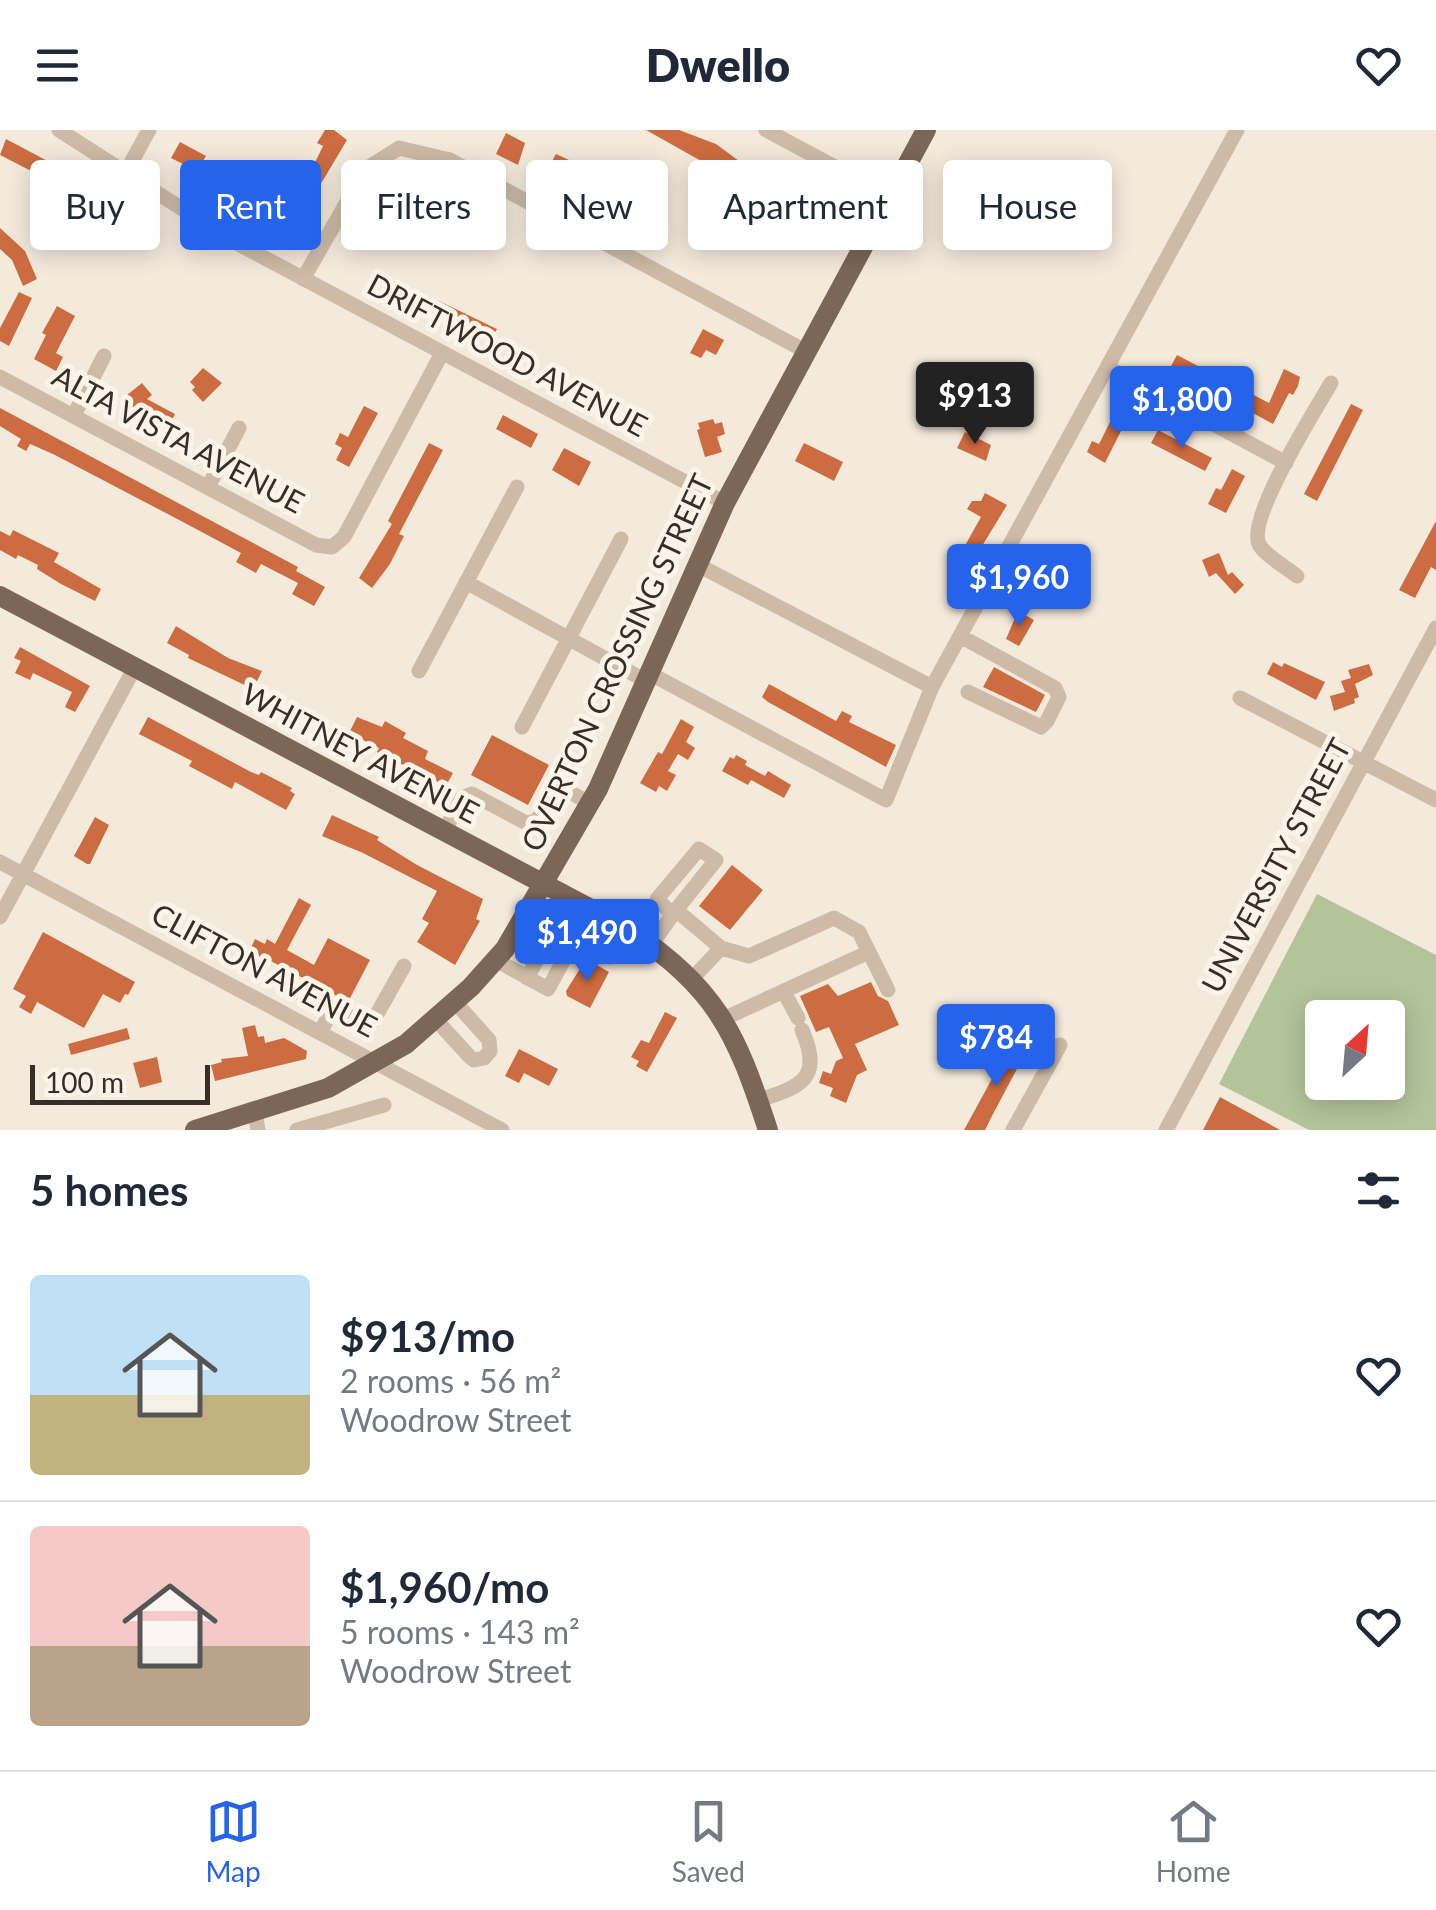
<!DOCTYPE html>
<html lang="en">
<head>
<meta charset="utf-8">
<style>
  body { margin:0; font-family:Lato,sans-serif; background:#f2f2f3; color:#1f2937; height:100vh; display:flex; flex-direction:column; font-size:38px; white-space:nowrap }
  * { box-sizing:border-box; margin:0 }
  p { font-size:32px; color:#747a83 }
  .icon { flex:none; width:55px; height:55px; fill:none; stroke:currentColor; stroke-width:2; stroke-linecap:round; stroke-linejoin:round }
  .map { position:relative; height:1000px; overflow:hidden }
  .details { display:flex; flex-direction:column; background:#fff; flex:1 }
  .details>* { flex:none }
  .banner { position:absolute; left:30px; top:30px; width:1378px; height:90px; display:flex; gap:20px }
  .needle { width:65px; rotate:26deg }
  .buttons { position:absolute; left:1305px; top:870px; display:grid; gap:20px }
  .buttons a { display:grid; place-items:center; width:100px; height:100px; border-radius:10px; background:#fff; box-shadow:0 5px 25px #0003; font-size:50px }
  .scale { position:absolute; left:30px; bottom:25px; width:180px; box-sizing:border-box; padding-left:10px; border:5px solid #382e28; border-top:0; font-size:28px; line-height:35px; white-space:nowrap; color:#382e28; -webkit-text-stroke:8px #fbf4e9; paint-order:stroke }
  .price { position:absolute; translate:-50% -85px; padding:0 22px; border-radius:10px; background:#2563eb; color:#fff; font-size:32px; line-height:65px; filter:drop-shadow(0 2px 5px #0008) }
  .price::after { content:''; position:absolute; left:50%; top:60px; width:30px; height:22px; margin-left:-15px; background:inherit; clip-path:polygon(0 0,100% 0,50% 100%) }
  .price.current { background:#222; color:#fff }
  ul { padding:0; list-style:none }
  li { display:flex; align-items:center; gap:30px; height:250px; padding:0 30px }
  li+li { border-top:2px solid #e0e1e3 }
  li span { display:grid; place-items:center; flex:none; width:280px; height:200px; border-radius:10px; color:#555 }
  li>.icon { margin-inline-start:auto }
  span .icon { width:120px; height:120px; fill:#fffc; stroke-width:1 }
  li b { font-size:42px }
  h2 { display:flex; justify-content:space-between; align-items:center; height:120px; padding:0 30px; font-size:42px }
  .pill { padding:0 35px; border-radius:10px; background:#fff; box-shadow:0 5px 25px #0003; font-size:35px; line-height:90px }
  .pill.current { background:#2563eb; color:#fff }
  header { display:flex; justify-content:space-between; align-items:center; height:130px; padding:0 30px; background:#fff; font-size:45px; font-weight:800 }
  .menu { display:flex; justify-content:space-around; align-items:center; height:140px; border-top:2px solid #e0e1e3; background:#fff; font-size:28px; color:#747a83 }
  .menu a { display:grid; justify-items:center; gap:5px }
  .menu .current { color:#2563eb }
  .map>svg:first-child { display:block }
</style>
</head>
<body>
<header><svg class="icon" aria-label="menu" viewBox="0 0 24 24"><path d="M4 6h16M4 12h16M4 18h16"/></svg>Dwello<svg class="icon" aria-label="heart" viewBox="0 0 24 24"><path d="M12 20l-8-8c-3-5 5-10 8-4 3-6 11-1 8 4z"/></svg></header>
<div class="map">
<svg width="1436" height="1000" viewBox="0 0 1436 1000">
  <rect width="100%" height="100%" fill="#f4eadc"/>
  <path fill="#b3c49b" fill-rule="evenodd" d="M1317,764L1436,825V1000H1309L1219,954ZM1322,888H1388V952H1322Z"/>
  <path fill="#cd6c40" d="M325,0H334L347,10L319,57L306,51L323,16L317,13Z
    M646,0H679L716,14L739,31L793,56L834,80L823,101L802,90L805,85L761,63L757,72L745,66L747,63L739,58L741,54L722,44L720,48L707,41L710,36Z
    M506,3L525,13L518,35L496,24Z
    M6,9L74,45L71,51L109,71L115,76L108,88L77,77L82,67L37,48L39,45L0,25Z
    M180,12L206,26L197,41L171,28Z
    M556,24L569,30L565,37L582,46L574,62L544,46Z
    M0,98L25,121L37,149L23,156L12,130L0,119Z
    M19,162L32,168L9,216L0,211V198Z
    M437,170L497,199L490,211L431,183Z
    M57,176L75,186L56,223L63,227L56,241L34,229L46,205L42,203Z
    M703,199L724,210L716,225L706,220L701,228L690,223Z
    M1177,225L1269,273L1284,239L1300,247L1298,256L1293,265L1289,263L1273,294L1170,238Z
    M203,238L222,253L203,272L192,260L195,257L190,252Z
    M142,253L152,265L147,269L175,284L168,298L132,281L122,269Z
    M1351,274L1363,280L1317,371L1304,364Z
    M364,276L378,283L349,337L336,330L342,318L335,314L340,303L348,307Z
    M0,278L298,437L296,441L325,457L314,476L292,464L298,453L261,434L256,443L236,432L241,423L183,392L55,325L30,314L26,321L17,316L21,309L0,296Z
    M1117,278L1137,288L1130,301L1123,297L1105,333L1087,322L1092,311L1099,314Z
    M503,285L538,304L531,318L496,299Z
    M713,289L715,294L722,292L725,304L717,307L722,322L705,327L697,300L700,299L698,293Z
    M1158,300L1212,328L1205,341L1151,313Z
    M965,302L991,315L986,331L957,318Z
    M429,313L443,320L399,404L404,406L390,434L372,458L359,448L392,394L388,391Z
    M804,313L843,332L834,351L795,331Z
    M564,318L591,332L579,356L552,340Z
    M1232,339L1245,346L1226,383L1208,374L1216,358L1221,360Z
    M985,363L1007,375L976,426L963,419L981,387L967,379L972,371H981Z
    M1436,391V440L1431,437L1415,468L1399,460Z
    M13,400L59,423L54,432L101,459L95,471L61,454L37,439L38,435L18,425L16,429L0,420V401L10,406Z
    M1219,423L1228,445L1232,442L1244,455L1235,464L1216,443L1209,447L1202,430Z
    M1018,481L1034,490L1019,516L1006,509Z
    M176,496L228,528L262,541L253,559L188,528L189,525L167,513Z
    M20,517L90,556L75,582L65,577L72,562L33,543L30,550L15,543L21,531L14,528Z
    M1273,532L1282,537L1284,533L1325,552L1316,570L1267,544Z
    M1369,534L1373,545L1355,554L1359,567L1354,569L1355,573L1334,581L1330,566L1345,562L1341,551L1351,548L1348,540Z
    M994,537L1045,565L1036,582L983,557Z
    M769,554L836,591L842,581L852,586L849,592L896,615L886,637L768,572L762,567Z
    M148,587L251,642L259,645L261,642L292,658L290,661L295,664L286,680L235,652L232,659L189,636L192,631L139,604Z
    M357,587L382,597L385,591L406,603L403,608L428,621L425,629L453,643L446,656L377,622L379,618L349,603Z
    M681,589L694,597L686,612L695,618L688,630L678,624L668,641L676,645L667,661L659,656L656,662L640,653L658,622L662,624Z
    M492,605L549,635L528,675L471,645Z
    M736,625L747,631L745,635L765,646L768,641L791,655L784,668L751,650L748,655L722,641L730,627L734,629Z
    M332,685L379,707L377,710L417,735L483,769L476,789L480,791L455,835L417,812L429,793L422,789L437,761L363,723L322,706Z
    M95,687L109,695L90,734H87L74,726Z
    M732,735L763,760L730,800L699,776Z
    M299,768L311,775L287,820L314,835L328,808L370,830L348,872L269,830L268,833L250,820L255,809L265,814L267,809L275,814Z
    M43,802L135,852L128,865L125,864L120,873L103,864L84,898L37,872L31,884L19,877L26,866L13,859Z
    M586,829L609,842L590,878L567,866L566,861Z
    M871,852L878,866L888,871L899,895L855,914L867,940L857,945L846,973L830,966L833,958L819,953L823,941L831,944L836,931L843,928L829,897L816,902L800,866L828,854L838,866Z
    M665,882L677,888L647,942L636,936L639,931L631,927L641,910L649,913Z
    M255,895L258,907L264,906L265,913L284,908L307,921L306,929L215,951L211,935L222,932L221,929L248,926L242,898Z
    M127,898L130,909L71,925L68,914Z
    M1011,914L1026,922L993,984L985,1000H964Z
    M519,919L558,939L549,956L524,943L519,953L505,946Z
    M157,927L162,952L140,958L133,933Z
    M1220,967L1280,1000H1203Z"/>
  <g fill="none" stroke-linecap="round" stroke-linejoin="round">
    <path stroke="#cdbba7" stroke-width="15" d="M59,0L229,109L725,373
      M766,0L891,67
      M126,42L149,0
      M303,149L366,39L399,18L450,30L807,222
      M1109,238L1286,333
      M0,247L316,415L332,417L344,407L442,223
      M74,285L104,226
      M208,357L239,298
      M696,434L932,557
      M1297,446C1286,437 1267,427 1260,416C1244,392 1316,279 1331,253
      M466,452L646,551
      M960,506L1055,558L1059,567L1047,591L1041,597L968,562
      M419,541L517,357
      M649,543L886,670L932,557L1237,0
      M1240,568L1436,670
      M522,597L621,409
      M444,702L462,668L472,664L528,694L538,689L553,661L562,658L590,673
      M0,732L502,1000
      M672,784L657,769L699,719L716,730L676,780
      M0,787L135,537
      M651,815L676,780L721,818L692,849
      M721,818L749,826L834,788L859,802L888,860
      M496,830L548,859L591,780
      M527,848L548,809L574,811L610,827L627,798
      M296,861L332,879
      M784,862L798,888
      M723,889L869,822
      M436,890L470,927L474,930L484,928L490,921L489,910L455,872
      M321,901L332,879L368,894L373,891L404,836
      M758,970C802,957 823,948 802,900
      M255,982L258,1000
      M297,1000L384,975
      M1013,1000L1060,915
      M1166,1000L1436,498"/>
    <path stroke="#7b6658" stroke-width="20" d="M0,466L627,798C717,860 735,899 768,1000
      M195,1000L328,958L406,914L471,857L505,819L598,659L725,373L926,0"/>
  </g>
  <g text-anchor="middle" stroke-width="10" stroke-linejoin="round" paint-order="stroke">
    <g font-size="30" fill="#382e28" stroke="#fbf4e9">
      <text transform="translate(507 226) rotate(28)" y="10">DRIFTWOOD AVENUE</text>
      <text transform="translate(178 310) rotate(28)" y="10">ALTA VISTA AVENUE</text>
      <text transform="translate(618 533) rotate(-65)" y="10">OVERTON CROSSING STREET</text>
      <text transform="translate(360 624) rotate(28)" y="10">WHITNEY AVENUE</text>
      <text transform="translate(1277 736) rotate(-62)" y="10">UNIVERSITY STREET</text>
      <text transform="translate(264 841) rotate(28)" y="10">CLIFTON AVENUE</text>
    </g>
  </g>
</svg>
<div class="buttons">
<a><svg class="needle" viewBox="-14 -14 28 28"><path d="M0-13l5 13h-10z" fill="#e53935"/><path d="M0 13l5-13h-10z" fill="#747a83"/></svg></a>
</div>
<div class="scale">100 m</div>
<b class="price current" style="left:975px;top:317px">$913</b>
<b class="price" style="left:1182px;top:321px">$1,800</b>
<b class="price" style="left:1019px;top:499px">$1,960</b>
<b class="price" style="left:587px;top:854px">$1,490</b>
<b class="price" style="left:996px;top:959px">$784</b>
<div class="banner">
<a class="pill">Buy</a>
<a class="pill current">Rent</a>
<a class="pill">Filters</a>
<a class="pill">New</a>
<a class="pill">Apartment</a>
<a class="pill">House</a>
</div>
</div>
<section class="details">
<h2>5 homes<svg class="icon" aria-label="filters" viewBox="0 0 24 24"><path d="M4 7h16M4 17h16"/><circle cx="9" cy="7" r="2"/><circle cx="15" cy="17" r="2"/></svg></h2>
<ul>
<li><span style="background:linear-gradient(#bfe0f5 60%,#c2b280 0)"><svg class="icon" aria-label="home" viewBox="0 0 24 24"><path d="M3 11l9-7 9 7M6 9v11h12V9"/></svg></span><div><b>$913/mo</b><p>2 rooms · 56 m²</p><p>Woodrow Street</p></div><svg class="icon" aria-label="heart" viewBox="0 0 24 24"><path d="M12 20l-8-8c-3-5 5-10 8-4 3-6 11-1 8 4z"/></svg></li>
<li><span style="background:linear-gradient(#f6c9c9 60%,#b9a48a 0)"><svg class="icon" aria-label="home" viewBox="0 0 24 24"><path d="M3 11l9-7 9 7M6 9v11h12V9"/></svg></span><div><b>$1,960/mo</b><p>5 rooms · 143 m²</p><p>Woodrow Street</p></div><svg class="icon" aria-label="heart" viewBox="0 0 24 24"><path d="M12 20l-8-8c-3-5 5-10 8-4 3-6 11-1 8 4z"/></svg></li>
</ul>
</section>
<nav class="menu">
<a class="current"><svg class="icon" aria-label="map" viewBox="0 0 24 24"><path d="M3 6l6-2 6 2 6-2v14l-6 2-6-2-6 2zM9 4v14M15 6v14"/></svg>Map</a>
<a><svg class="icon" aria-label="saved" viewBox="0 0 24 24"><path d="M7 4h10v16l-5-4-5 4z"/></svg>Saved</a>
<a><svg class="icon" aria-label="home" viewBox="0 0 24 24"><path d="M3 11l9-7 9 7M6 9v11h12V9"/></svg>Home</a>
</nav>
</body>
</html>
